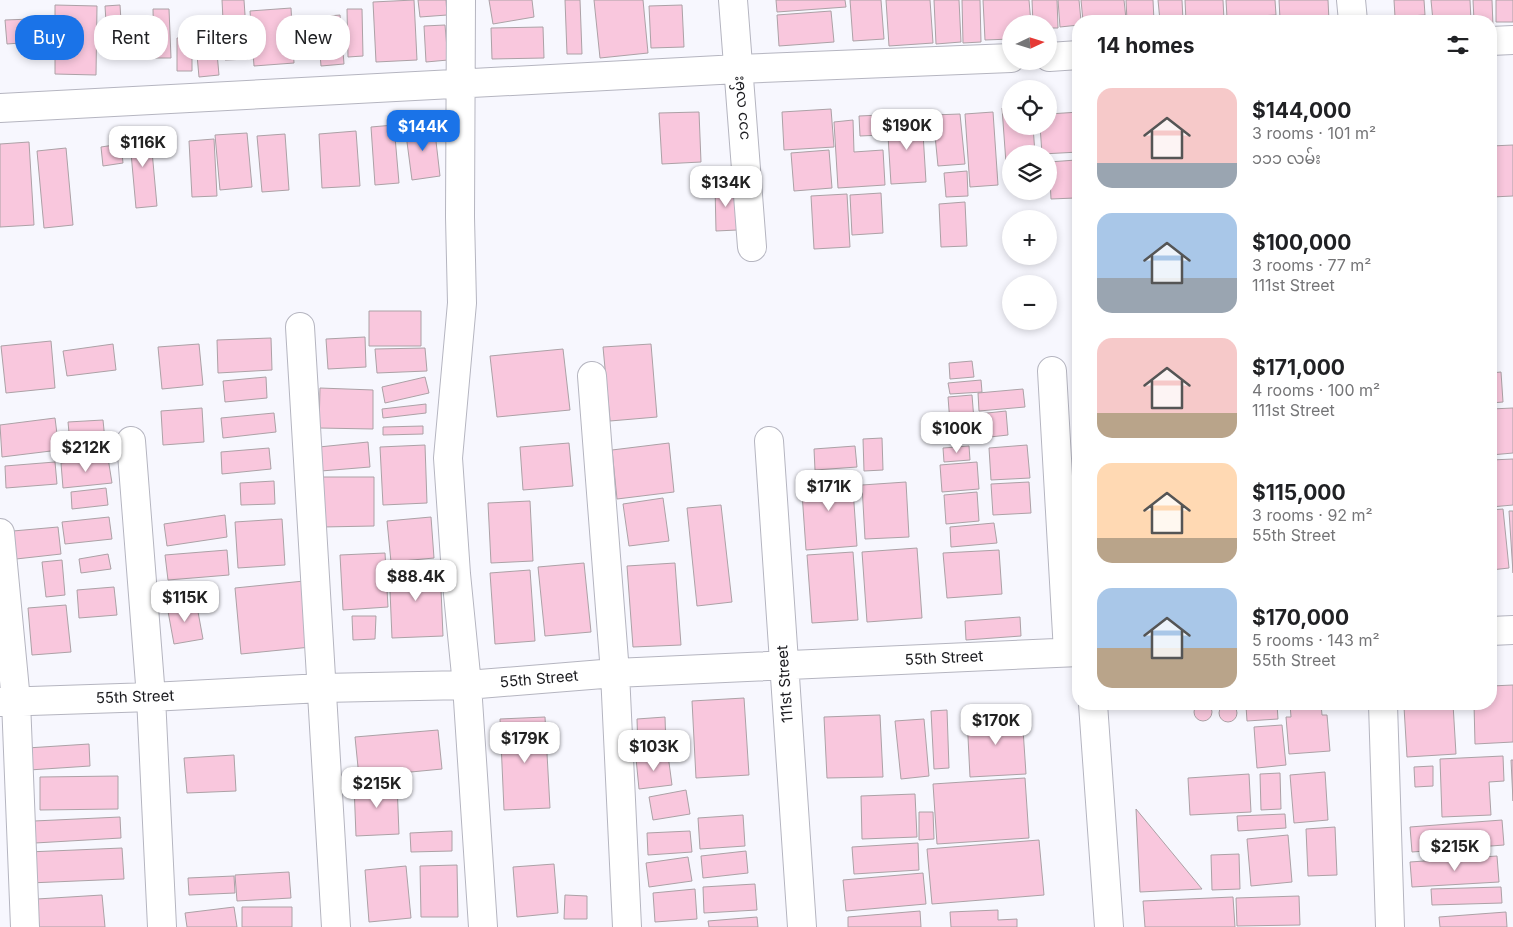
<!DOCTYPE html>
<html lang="en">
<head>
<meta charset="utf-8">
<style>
  body { margin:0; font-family:Inter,"Noto Sans Myanmar",sans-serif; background:#f2f2f2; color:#202124; height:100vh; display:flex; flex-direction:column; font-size:19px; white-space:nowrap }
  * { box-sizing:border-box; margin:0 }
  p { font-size:16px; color:#757577 }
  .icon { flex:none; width:28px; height:28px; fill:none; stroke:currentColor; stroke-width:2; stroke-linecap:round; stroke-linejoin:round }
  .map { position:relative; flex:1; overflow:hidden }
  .panel { position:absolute; left:1072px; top:15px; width:425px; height:695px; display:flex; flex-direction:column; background:#fff; border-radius:20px; box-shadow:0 2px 8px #0003 }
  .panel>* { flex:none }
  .hud { position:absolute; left:15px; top:15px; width:475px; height:45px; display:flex; gap:10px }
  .needle { width:32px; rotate:86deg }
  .controls { position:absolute; left:1002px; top:15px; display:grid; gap:10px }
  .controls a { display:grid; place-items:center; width:55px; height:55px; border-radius:50%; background:#fff; box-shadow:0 2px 8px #0003; font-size:25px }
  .price { position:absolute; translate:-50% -42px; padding:0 11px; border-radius:10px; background:#fff; color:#222; font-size:16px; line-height:32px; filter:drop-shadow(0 1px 2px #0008) }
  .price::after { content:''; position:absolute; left:50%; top:30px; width:15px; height:11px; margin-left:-8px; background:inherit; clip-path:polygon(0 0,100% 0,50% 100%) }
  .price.selected { background:#1a73e8; color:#fff }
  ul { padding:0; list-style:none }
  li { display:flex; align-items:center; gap:15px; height:125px; padding:0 25px }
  li span { display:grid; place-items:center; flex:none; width:140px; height:100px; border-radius:15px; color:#555 }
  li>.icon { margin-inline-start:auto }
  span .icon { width:60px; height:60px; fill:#fffc; stroke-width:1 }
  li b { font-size:21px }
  h2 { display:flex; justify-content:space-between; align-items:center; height:60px; padding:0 25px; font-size:21px }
  .chip { padding:0 18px; border-radius:20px; background:#fff; box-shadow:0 2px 8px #0003; font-size:18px; line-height:45px }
  .chip.selected { background:#1a73e8; color:#fff }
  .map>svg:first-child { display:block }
</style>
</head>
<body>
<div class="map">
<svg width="1513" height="927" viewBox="0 0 1513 927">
  <rect width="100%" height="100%" fill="#f7f7fe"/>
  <path fill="#f9c7dd" stroke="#aca1a6" d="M222,0H244L248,59L225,60Z
    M414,0L417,60L376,62L373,2Z
    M418,0H446L447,15L420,17Z
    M489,0H532L534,17L493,24Z
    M565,0H580L582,54H567Z
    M594,0H643L648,53L600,58Z
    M776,0H845L846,7L777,12Z
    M850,0H881L884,39L853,41Z
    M886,0H930L933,43L889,46Z
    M934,0H959L961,42L936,44Z
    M962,0H980L981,42L963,43Z
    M983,0H1029L1031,24H1011V39L985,40Z
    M1032,0H1057L1058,28H1049V24H1033Z
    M1058,0H1079L1081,21H1079V25L1060,27Z
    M1081,0H1124L1126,19L1083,21Z
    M1126,0H1153L1154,21H1127Z
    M1158,0H1182L1183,21H1160Z
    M1185,0H1223L1224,20L1186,21Z
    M1226,0H1275L1276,15L1227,18Z
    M1279,0H1328L1329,21H1300V18L1280,19Z
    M1394,0H1424L1425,15L1395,17Z
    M1431,0H1470L1471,21H1433Z
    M1473,0H1492L1493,26H1491V21H1474Z
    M1496,0H1513V22H1496Z
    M55,5L97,6L96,75L55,74Z
    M120,5L122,37L107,38L105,6Z
    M682,5L684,47L651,48L649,6Z
    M291,8L294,63L254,66L250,11Z
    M153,9H169L171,58H154Z
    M347,9H362L363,56L348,57Z
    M831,11L834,42L779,46L777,15Z
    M340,15L344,64L321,66L317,17Z
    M309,16L311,51L301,52L299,17Z
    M32,19L33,42L7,44L5,20Z
    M214,20L219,75L199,77L194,22Z
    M445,25L448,60L426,62L424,26Z
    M543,27L544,58L492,59L491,28Z
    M177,38H192V71H177Z
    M1002,108H1011V126H1033L1035,154H1011V177H1007Z
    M831,109L834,147L784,150L782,112Z
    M699,112L701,162L662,164L659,113Z
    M993,112L998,185L970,187L965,114Z
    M1079,112V152L1042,154L1040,126H1049V114Z
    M960,114L965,164L938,166L933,115Z
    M881,115L882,135L860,136L859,116Z
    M922,117L926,182L891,184L887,120Z
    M853,120L854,152L883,150L885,185L838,188L834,122Z
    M434,124L440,176L412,180L405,127Z
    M394,125L399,183L375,185L371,127Z
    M150,129L157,206L136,208L129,131Z
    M356,131L360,186L322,188L319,134Z
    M247,133L252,187L220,190L215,135Z
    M285,134L289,190L262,192L257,136Z
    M214,139L217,196L192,197L189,141Z
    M29,142L34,225L0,227V144Z
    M121,144L123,163L103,166L101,147Z
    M1513,145V196L1492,197L1491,146Z
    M66,148L73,225L44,228L37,151Z
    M829,150L832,188L794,191L791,153Z
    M1076,160L1078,182H1074L1075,198L1051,199L1049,162Z
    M967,171L968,196L946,197L944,173Z
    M736,185L737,230L716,231L715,186Z
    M881,193L883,233L852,235L850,195Z
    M847,194L850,247L814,249L811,196Z
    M965,202L967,246L941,247L939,204Z
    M369,311H421V346H369Z
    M365,337L366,367L328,369L326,339Z
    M271,338L272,370L218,373L217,340Z
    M51,341L55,388L6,393L1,346Z
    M113,344L116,370L67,376L63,351Z
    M199,344L203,385L162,389L158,347Z
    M651,344L657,417L610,421L603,347Z
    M425,348L427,371L377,373L375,349Z
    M563,349L570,410L497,417L490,356Z
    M972,361L974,377L950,379L949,363Z
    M1501,372L1503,402L1491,403V373Z
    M266,377L267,398L225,402L223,381Z
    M425,377L429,393L385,403L382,387Z
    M981,380L982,392L950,394L948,383Z
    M320,388L373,390V429L319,428Z
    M1023,389L1025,407L979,411L978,393Z
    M972,395L975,433L951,436L948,397Z
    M426,404V413L383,418L382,409Z
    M202,408L204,442L163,445L161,411Z
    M1513,408V453L1491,455V409Z
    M1006,411L1008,435L981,438L978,414Z
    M274,413L276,432L223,438L221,418Z
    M55,418L59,450L2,457L0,425Z
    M103,420L105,440L70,443L68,422Z
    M423,426V434L383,435V427Z
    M882,438L883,470L864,471L863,439Z
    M368,442L370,467L321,471L319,447Z
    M569,443L573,486L523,490L520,447Z
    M669,443L674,492L617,499L612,450Z
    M425,445L427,503L383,505L380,447Z
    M1027,445L1030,478L991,480L989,448Z
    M855,446L857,467L815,470L814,449Z
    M969,446L970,460L944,462L943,448Z
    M269,448L271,469L222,474L221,452Z
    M108,458L112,483L63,488L61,463Z
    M1513,459V505L1491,507V460Z
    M55,462L57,484L6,488L5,466Z
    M977,462L979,489L942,492L940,465Z
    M1079,474V502H1074L1072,475Z
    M852,475L857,546L806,550L801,479Z
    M322,477H374V526L322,527Z
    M274,481L275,504L241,505L240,483Z
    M906,482L909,537L865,539L862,485Z
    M1029,482L1031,513L993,515L991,484Z
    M106,488L108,505L72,509L71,492Z
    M977,492L979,521L946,524L944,495Z
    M663,498L669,541L629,546L623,504Z
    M530,501L533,561L491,563L488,503Z
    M721,505L732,602L697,606L687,508Z
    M1503,509L1509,568L1491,570V510Z
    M1509,511H1513V573Z
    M225,515L227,537L167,546L164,524Z
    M109,517L112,539L65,544L62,522Z
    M431,517L434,558L391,562L387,521Z
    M282,519L285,565L238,568L235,522Z
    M994,523L997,543L951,547L950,527Z
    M58,527L61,554L16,559L13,531Z
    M917,548L922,618L867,622L862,552Z
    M227,550L229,575L168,580L165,555Z
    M999,550L1002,594L947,598L943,553Z
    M853,552L858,620L812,623L807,555Z
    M385,553L388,607L343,610L340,555Z
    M108,554L111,569L81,573L79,559Z
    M62,560L65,595L46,597L42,562Z
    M584,563L591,632L545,636L538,567Z
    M675,563L681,645L633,647L627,566Z
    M440,566L443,636L392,638L389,567Z
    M530,570L535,641L495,644L490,573Z
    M304,581L311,647L241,654L235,588Z
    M114,587L117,615L79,618L77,590Z
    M196,601L203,639L174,644L167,606Z
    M66,605L71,652L32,655L28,608Z
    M352,616H376L375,639L353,640Z
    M1020,617L1021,636L966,640L965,621Z
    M1513,685V742L1475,744L1474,704H1491V686Z
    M744,698L749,775L696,778L692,701Z
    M1194 712a9 9 0 1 1 18 0a9 9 0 1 1-18 0Z
    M1219 713a9 9 0 1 1 18 0a9 9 0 1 1-18 0Z
    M1277,704L1278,719L1247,721L1246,706Z
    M1290,704H1321L1322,715H1327L1330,751L1289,754L1286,717H1291Z
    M1453,704L1456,754L1407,757L1404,707Z
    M947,710L949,768L934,769L931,711Z
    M1022,714L1026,774L970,777L967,717Z
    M880,715L883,777L827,778L824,717Z
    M545,717L550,808L504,810L500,719Z
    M665,717L666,748L638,750L637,719Z
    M924,719L929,776L901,779L895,721Z
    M1282,725L1286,765L1257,768L1254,727Z
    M438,730L442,769L359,777L355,737Z
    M89,744L90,766L29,770L27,748Z
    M234,755L236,791L187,793L184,758Z
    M668,755L672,785L639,789L636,758Z
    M1503,756L1504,781L1489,782L1491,815L1442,817L1440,759Z
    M1511,760H1513V801Z
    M1433,766V786L1415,787L1414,767Z
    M1325,772L1328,820L1294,823L1290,775Z
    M1280,773L1281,809L1261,810L1260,774Z
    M1249,774L1251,812L1190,815L1188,778Z
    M118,776V809L40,810V777Z
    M1025,778L1029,838L937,844L933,784Z
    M397,783L399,834L356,836L354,785Z
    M686,790L690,814L653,820L649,797Z
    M915,794L917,837L862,839L861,796Z
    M1136,809L1202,889L1140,892Z
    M919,812H933L934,839L919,840Z
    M1285,814L1286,828L1238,831L1237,816Z
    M743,815L745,846L700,849L698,818Z
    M120,817L121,838L35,843L34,821Z
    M1502,820L1504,845L1412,852L1410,827Z
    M1335,827L1337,875L1308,876L1306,829Z
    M452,831V851L411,852L410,833Z
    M690,831L692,852L648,855L647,833Z
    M1288,835L1292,882L1251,886L1247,839Z
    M1039,840L1044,895L932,904L927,849Z
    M918,843L919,870L854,874L852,847Z
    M122,848L124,879L29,883L28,852Z
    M746,851L748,873L703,878L701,856Z
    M1239,854L1240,889L1212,890L1211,855Z
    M1497,856L1499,882L1412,887L1410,862Z
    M688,857L692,881L649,887L646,863Z
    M554,864L558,913L517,917L513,867Z
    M457,865L458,917H421L420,866Z
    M406,866L411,918L369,922L365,870Z
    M289,872L291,898L237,901L235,875Z
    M923,873L926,904L846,911L843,880Z
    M234,876L235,893L189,895L188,878Z
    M755,884L757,910L704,913L703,887Z
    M1501,887L1502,903L1432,905L1431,889Z
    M695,889L697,919L655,922L653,893Z
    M102,895L105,927H39L37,899Z
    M565,895L587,896V919H564Z
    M1299,896L1300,925L1237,926L1236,898Z
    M1233,897L1235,927H1145L1143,901Z
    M234,907L237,927H187L185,913Z
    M242,907H292V927H242Z
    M998,910V920L1017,919V927H951L950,912Z
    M920,911L921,927H848V917Z
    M1506,912L1507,927H1440L1439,917Z
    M757,917L758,927H709L708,921Z"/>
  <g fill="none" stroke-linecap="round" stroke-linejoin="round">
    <g stroke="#b5b5c0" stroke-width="30">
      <path id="minor" d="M461,0L460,217L462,303L448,458L456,574L467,685L483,927
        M733,0L752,247
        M1351,0L1353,21
        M1491,41L1513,40
        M1049,57L1079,55
        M0,108L738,69L1011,58
        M300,327L336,927
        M1052,371L1068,652
        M592,376L615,673L627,927
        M131,441L151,697L162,927
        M769,441L802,927
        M0,533L16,701L25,927
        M1491,631L1513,630
        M0,702L151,697L322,688L467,685L615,673L1079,652
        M1093,704L1109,927
        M1383,704L1390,927"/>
    </g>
    <use href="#minor" stroke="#fff" stroke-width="28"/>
  </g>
  <g text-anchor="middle" stroke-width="4" stroke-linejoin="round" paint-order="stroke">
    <g font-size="15" fill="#1a1a1e" stroke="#fff">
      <text transform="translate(741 108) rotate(-95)" y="5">၁၁၁ လမ်း</text>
      <text transform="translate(944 658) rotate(-3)" y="5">55th Street</text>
      <text transform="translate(539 679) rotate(-5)" y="5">55th Street</text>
      <text transform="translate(785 684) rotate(-94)" y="5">111st Street</text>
      <text transform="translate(135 697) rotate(-2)" y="5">55th Street</text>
    </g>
  </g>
</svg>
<div class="controls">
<a><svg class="needle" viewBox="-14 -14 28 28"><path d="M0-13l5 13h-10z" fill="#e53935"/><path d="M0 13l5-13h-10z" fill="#757577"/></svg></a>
<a><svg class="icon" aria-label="locate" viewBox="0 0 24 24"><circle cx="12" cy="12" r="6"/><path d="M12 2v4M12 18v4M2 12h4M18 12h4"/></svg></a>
<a><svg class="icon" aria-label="layers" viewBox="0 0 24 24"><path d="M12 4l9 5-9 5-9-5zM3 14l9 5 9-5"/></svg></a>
<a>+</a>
<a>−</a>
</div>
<b class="price" style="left:907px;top:151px">$190K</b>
<b class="price selected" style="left:423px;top:152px">$144K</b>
<b class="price" style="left:143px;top:168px">$116K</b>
<b class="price" style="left:726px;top:208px">$134K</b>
<b class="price" style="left:957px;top:454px">$100K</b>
<b class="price" style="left:86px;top:473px">$212K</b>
<b class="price" style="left:829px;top:512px">$171K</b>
<b class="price" style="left:416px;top:602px">$88.4K</b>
<b class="price" style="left:185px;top:623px">$115K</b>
<b class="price" style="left:996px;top:746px">$170K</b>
<b class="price" style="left:525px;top:764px">$179K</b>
<b class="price" style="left:654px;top:772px">$103K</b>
<b class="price" style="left:377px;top:809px">$215K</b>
<b class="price" style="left:1455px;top:872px">$215K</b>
<div class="hud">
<a class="chip selected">Buy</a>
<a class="chip">Rent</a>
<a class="chip">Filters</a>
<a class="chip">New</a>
</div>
<section class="panel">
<h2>14 homes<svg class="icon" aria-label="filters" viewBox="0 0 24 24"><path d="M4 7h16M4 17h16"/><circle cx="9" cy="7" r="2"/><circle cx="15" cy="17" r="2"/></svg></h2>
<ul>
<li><span style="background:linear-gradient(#f6c9c9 75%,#9aa5b1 0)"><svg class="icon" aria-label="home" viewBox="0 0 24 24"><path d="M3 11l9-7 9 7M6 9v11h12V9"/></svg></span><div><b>$144,000</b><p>3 rooms · 101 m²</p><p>၁၁၁ လမ်း</p></div></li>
<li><span style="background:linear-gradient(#a9c7e8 65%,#9aa5b1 0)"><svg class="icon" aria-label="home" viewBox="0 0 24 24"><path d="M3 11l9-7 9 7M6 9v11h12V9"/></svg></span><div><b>$100,000</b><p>3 rooms · 77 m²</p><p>111st Street</p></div></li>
<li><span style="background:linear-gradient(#f6c9c9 75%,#b9a48a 0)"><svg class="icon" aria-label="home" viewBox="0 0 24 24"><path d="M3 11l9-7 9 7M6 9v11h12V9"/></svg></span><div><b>$171,000</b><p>4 rooms · 100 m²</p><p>111st Street</p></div></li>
<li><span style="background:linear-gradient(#ffd9b3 75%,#b9a48a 0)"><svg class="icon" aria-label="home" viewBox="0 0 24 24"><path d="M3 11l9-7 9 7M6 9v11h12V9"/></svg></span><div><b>$115,000</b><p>3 rooms · 92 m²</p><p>55th Street</p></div></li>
<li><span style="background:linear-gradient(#a9c7e8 60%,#b9a48a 0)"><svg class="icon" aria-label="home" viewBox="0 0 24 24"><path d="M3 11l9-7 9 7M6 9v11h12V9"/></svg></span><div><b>$170,000</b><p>5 rooms · 143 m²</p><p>55th Street</p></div></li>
</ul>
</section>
</div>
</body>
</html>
